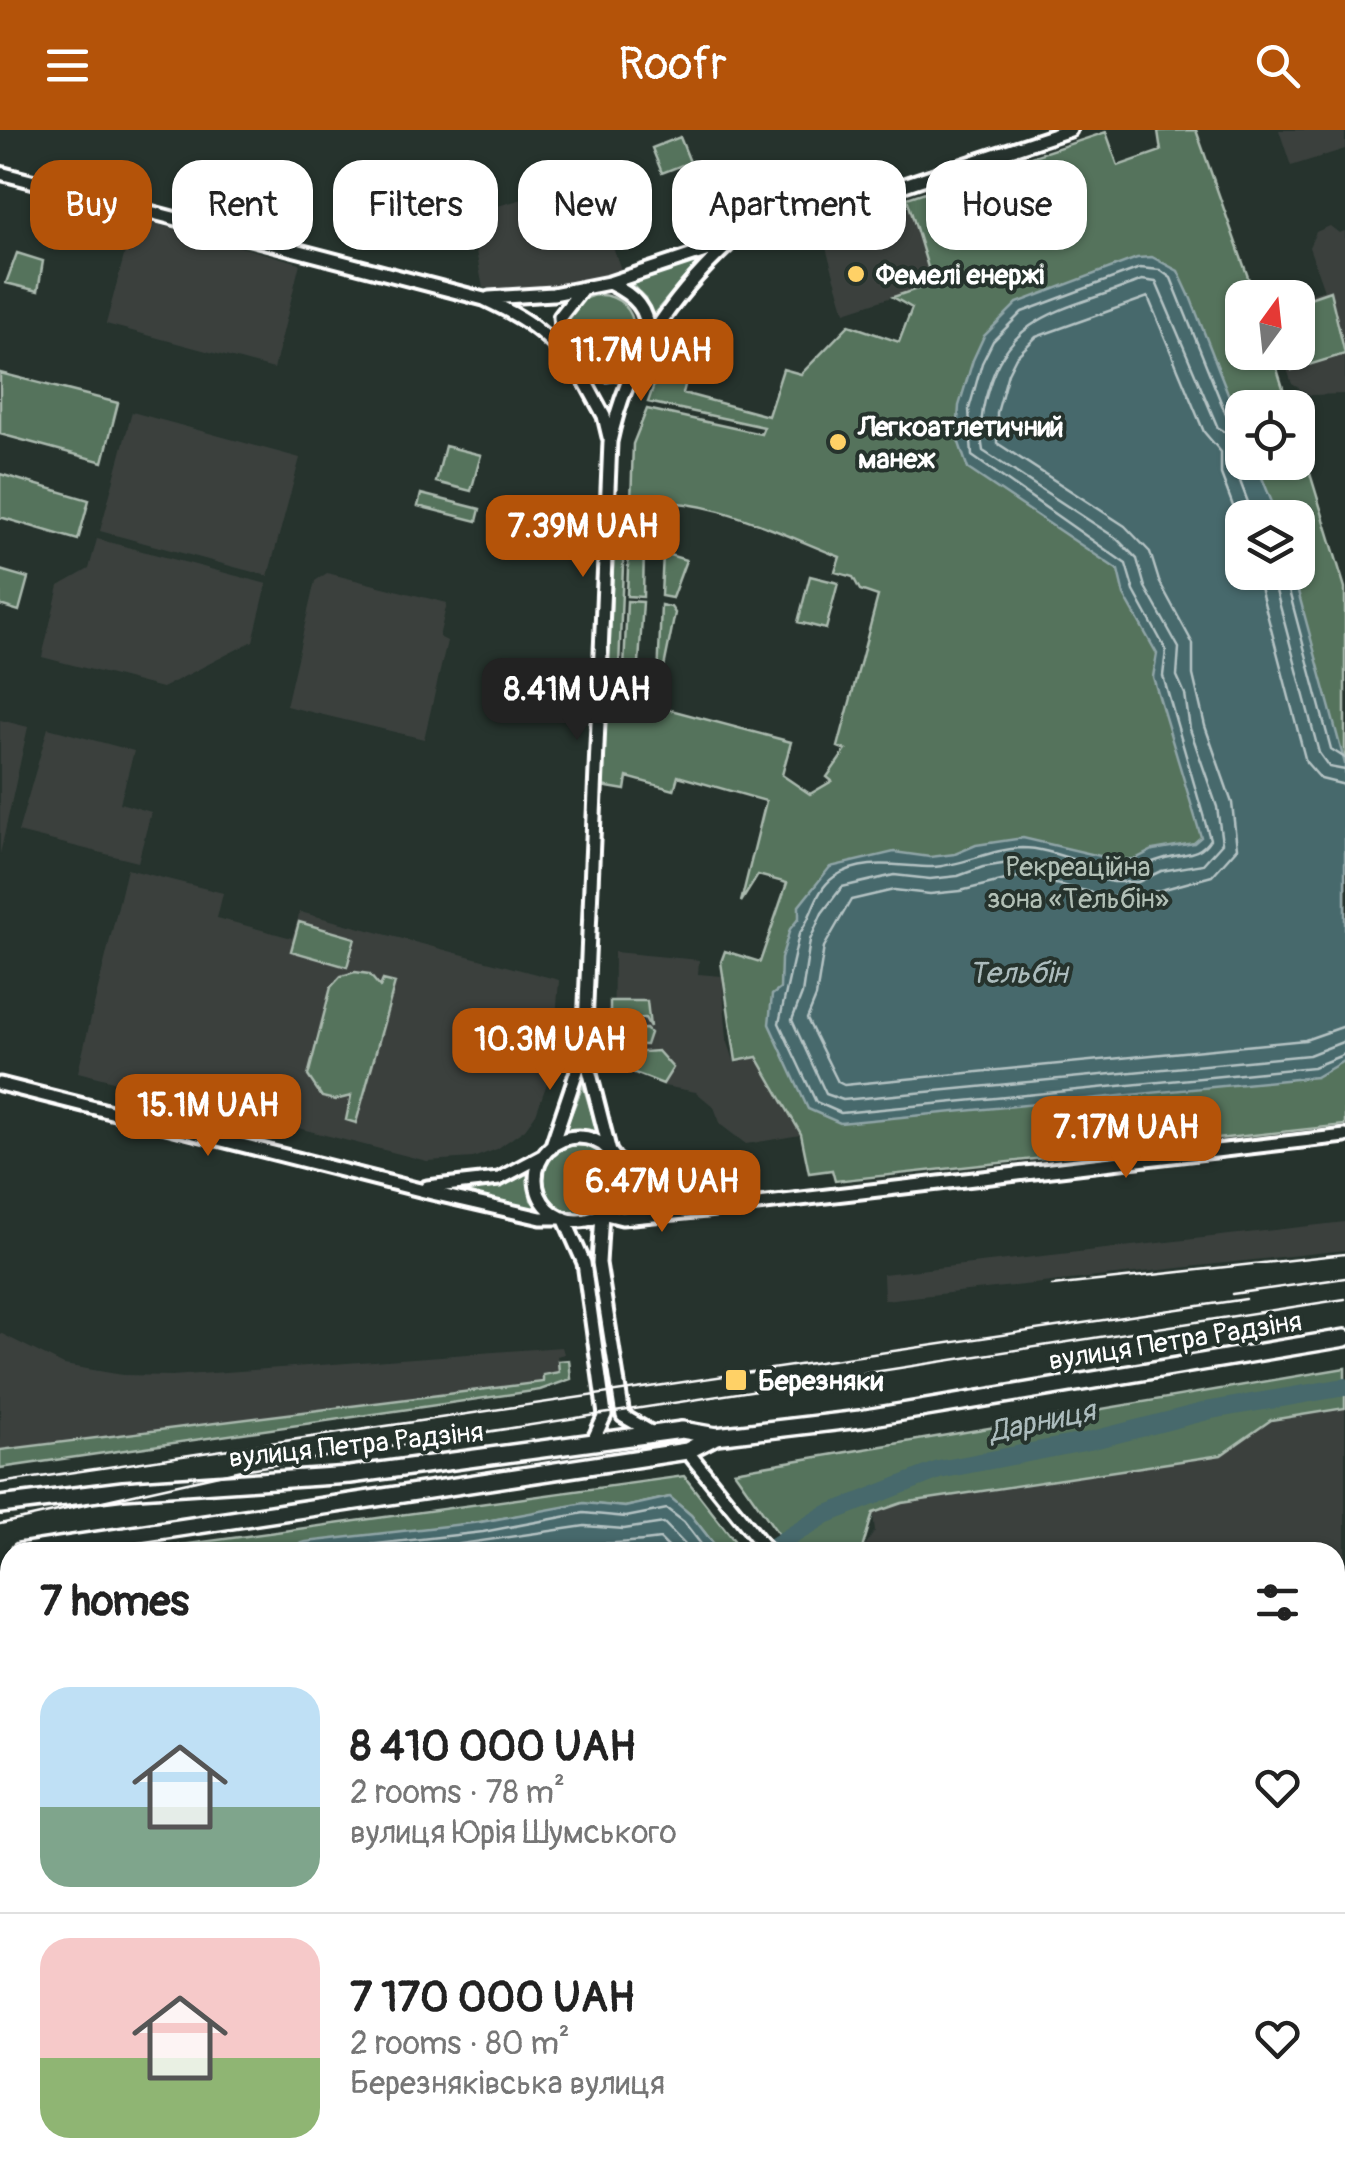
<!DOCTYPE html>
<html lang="en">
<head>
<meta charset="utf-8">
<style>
  body { margin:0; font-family:Pangolin,sans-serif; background:#f2f2f2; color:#222; height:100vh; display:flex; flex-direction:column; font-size:38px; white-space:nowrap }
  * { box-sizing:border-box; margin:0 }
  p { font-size:32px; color:#767676 }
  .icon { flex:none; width:55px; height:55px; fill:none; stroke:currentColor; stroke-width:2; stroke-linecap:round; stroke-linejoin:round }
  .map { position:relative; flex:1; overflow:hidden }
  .sheet { position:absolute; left:0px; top:1412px; width:1345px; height:642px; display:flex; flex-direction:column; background:#fff; border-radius:30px 30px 0 0; box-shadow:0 2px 8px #0004 }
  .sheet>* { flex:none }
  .banner { position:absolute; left:30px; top:30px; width:1285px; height:90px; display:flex; gap:20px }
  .needle { width:65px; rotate:15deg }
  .fabs { position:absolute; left:1225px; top:150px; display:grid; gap:20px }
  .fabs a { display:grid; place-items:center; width:90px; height:90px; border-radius:20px; background:#fff; box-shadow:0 2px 8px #0004; font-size:50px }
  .price { position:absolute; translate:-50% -85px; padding:0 22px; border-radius:20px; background:#b45309; color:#fff; font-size:32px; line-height:65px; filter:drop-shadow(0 2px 5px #0008) }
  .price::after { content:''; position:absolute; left:50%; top:60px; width:30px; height:22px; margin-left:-15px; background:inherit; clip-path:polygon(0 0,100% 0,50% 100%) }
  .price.selected { background:#222; color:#fff }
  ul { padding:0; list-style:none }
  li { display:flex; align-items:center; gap:30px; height:250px; padding:0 40px }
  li+li { border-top:2px solid #e0e0e0 }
  li span { display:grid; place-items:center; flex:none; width:280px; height:200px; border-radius:30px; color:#555 }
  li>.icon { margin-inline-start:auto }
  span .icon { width:120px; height:120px; fill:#fffc; stroke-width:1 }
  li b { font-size:42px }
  h2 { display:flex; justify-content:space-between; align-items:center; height:120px; padding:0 40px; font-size:42px }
  .pill { padding:0 35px; border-radius:30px; background:#fff; box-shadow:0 2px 8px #0004; font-size:35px; line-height:90px }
  .pill.selected { background:#b45309; color:#fff }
  header { display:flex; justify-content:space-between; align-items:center; height:130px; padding:0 40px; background:#b45309; color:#fff; font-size:45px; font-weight:600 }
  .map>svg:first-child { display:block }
</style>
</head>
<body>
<header><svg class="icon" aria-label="menu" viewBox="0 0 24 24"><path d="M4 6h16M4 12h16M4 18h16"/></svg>Roofr<svg class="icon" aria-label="search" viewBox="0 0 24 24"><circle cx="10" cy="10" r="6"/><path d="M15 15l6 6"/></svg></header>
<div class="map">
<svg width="1345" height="2054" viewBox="0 0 1345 2054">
  <rect width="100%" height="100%" fill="#26332d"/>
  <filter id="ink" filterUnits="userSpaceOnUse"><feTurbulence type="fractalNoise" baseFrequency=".01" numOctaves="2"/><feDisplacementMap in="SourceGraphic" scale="20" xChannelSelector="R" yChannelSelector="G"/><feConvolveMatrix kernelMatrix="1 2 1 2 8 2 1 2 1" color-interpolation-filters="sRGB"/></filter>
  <g filter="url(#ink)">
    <path fill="#3b413e" d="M1279,0H1345V19L1291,36Z
      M590,50L621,140L552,160L483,158L469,84Z
      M910,78L930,144L926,156L845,182L823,108Z
      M134,88L300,133L274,239L106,194Z
      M1330,96L1339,103L1345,101V264L1310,265L1292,254L1282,223L1298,222L1297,168L1324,160L1309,117L1316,102Z
      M132,282L300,328L268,446L100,401Z
      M97,409L267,454L253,511L162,558L42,527L59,456L89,439Z
      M327,443L447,473L439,507L447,511L424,609L286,576L315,451Z
      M0,590L28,597L0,724Z
      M48,598L134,621L120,673L151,682L138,732L18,702Z
      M127,739L223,763L217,788L292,808L300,782L559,850L552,939L536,984L525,999L497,1019L473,1028L427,1031L78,942Z
      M614,822L699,830L698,844L722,846L727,910L735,933L757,928L800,1005L746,1014L721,995L714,977L696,962L664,956L613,936Z
      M1345,1092V1120L884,1170L883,1144Z
      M0,1203L64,1235L122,1245L172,1246L562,1217L564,1224L557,1226L560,1243L543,1252L0,1320Z
      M1345,1278V1460L1335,1462V1422H861L875,1401L873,1383L902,1373L1220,1325L1271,1290Z
      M10,1672V1875L0,1876V1673Z
      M1335,2022L1345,2054H905L904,2045H1335Z
      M468,2045H849L850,2054H387Z"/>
    <path fill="#54735c" stroke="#aab9ae" stroke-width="2.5" fill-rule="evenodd" d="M1196,0L1255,167L1242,168V222L1272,223L1289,277L1242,278V332H1298V304L1345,458V995L835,1051L832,1040L809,1043L801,1004L757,927L736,931L721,832L725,821L760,832L787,753L758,745L741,772L766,671L678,646L674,660L627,647L625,660L601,656L606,573L652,575L791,612L782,645L810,664L832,651L827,647L846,620L838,617L878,466L860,460L853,447L835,442L840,427C769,399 709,365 631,373L633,314L647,279L761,304L764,297L648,272L659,240L687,248L683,263L768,286L783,239L801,244L849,195L899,212L912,178L893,167L926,156L930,144L907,68L1106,2L1118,36L1161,21L1158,1ZM1242,388H1298V442H1242Z
      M680,7L690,32L662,43L652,18Z
      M17,123L43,131L38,161L6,153Z
      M701,129L652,186L645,168L630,153Z
      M1330,161L1345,224L1292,240L1287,223L1298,222V172Z
      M566 199a34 34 0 1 1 68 0a34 34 0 1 1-68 0Z
      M0,243L118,273L103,332L0,304Z
      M445,316L481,325L471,361L436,352Z
      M0,344L89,370L78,410L0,387Z
      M421,364L480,379L477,391L418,376Z
      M625,384L618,563L608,557L615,389Z
      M629,410L644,415L643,467L627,466Z
      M663,423L686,430L672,468L661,466Z
      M0,440L28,448L19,481L0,475Z
      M810,446L838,453L826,499L798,492Z
      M627,471L643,472L637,563L623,562Z
      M661,475L671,477L675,483L661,552L658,550Z
      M299,792L355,808L347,837L291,821Z
      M355,842L369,844L380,857L383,850L395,853L356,993L346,990L351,966L335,970L322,967L308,946L331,857L341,846Z
      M610,871H647L650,897L645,888L615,890V897H610Z
      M646,899L650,903L646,915L609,914L611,900Z
      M658,921L673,938L663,954L614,935V924Z
      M583,955L598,1003L564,1001Z
      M544 1049a34 34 0 1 1 68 0a34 34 0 1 1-68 0Z
      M529,1040L531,1070L543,1083L456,1063L508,1053Z
      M628,1043L659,1062L701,1075L623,1084Z
      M569,1230L571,1249L540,1260L0,1338V1320L543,1252V1245L559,1242L558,1231Z
      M1345,1238V1278L1271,1290L1221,1325L902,1373L873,1383L861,1422H791L734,1341Z
      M684,1346L743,1422H720L691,1385L669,1367L625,1377L591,1374L293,1422H130Z
      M1345,1627V1799L1335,1784V1628Z"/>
    <path fill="#46696c" stroke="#90a5a7" stroke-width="2.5" d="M1152,127L1178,141L1191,169L1242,299V332L1256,333L1278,387L1242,388V442L1293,443L1345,634V930L1316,947L840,993L808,979L769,894L772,865L780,859L781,829L790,799L799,788V776L830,737L894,722L930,727L955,724L976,715L1023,708L1117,730L1135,729L1153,720L1194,713L1201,707L1153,547L1157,524L1124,465L1118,440L968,339L957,307L959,276L973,230L984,206L1017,173L1137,128Z
      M670,1367L691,1385L720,1422H272L306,1412L481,1392L584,1373L625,1377Z
      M0,1486L10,1491V1595L0,1598Z
      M1335,1784L1345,1799V1994L1335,1978Z"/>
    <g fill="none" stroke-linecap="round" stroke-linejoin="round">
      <path stroke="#b5c3c4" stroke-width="2.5" d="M1242,298L1229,292L1171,148L1160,140L1140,138L1022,182L993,211L982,233L969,279L972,326L1126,434L1134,461L1166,520L1163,546L1210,709C1200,725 1187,723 1170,727C1152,730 1138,741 1119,740C1086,739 1055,718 1022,718C990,719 963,736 932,737C900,737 864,727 834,747C814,761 813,787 799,804L779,893L816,972L841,983L1313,937L1345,924
        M1254,388L1235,338L1242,313L1218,298L1156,152L1142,150C1072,180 1011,179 988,260C981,281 979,300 983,321L1116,408L1137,429L1145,457L1179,518L1177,546L1185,564L1190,599L1217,677L1222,713L1203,734L1161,741L1138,752H1113L1022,731L983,737L958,746L930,749L894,745L842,757L822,783L810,810L802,864L792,890L826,964L843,970L1309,925L1345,911
        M1242,400L1221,344V322L1204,302L1148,167L1036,207L1016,227L1008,243L997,283V313L1125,396L1150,422L1159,451L1193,514V545L1205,596L1232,673L1237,718L1212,746L1139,766L1111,767L1022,746L960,761L930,764L894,760L851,770L824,817L816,867L807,889L838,952L844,955L1305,910L1345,896
        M1256,442L1306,632L1321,649L1345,655
        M1271,442L1319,623L1329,637L1345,640
        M1284,442L1331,619L1345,628
        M306,1422L483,1402L584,1383L626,1387L667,1379L684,1392L707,1422
        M406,1422L585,1396L624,1399L664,1393L692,1422
        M516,1422C565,1412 611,1416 660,1409L673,1422"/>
      <path stroke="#46696c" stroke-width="18" d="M765,1422L825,1385L939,1340L1089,1311L1211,1280L1345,1257"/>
      <g stroke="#fff" stroke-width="18">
        <path id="minor" d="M1335,1475L1345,1473
          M0,1655L10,1654
          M234,2054L314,2045"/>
      </g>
      <g stroke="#fff" stroke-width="19">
        <path id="tertiary" d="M0,43L484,169C503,178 522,187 539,201C568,225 600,267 637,228
          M609,153C634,165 650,179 647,209
          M489,168L553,164L609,153L1070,0
          M564,221L560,187L582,159
          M578,238L604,286L609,307
          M585,924L610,1022
          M0,954L432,1063L541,1088H564
          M536 1049a42 42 0 1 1 84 0a42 42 0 1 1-84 0Z
          M551,1018L584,920L610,312C627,230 670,168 731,112
          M615,1029L663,1060L719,1073
          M427,1057L499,1049L542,1026
          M602,1083L622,1088L706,1080L1345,1006
          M602,1083L599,1133L623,1286L654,1304
          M564,1088L584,1133L605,1285L593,1311
          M687,1321L768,1422
          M879,2045L880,2054"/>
      </g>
      <g stroke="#fff" stroke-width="22">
        <path id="primary" d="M0,1375L123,1360L350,1345L682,1300L716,1306L860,1289L1345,1208
          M20,1422L687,1321L716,1306"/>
      </g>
      <use href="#minor" stroke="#26332d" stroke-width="10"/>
      <use href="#tertiary" stroke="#26332d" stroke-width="11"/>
      <use href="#primary" stroke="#26332d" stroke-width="15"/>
      <path stroke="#fff" stroke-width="2.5" d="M1052,1156L1345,1124
        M1232,1164L1345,1148
        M0,1353L1246,1169
        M0,1394L241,1340L1345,1169"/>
    </g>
  </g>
  <g fill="#ffd166" stroke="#26332d" stroke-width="4">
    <circle cx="856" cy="144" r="10"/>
    <circle cx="838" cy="312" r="10"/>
    <rect x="724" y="1238" width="24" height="24" rx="5"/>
  </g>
  <g text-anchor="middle" stroke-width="8" stroke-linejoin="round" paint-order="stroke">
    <g font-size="28" font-weight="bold" fill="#fff" stroke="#26332d" text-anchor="start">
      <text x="876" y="154">Фемелі енержі</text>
      <text x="858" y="306">Легкоатлетичний<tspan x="858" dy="32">манеж</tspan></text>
      <text x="758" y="1260">Березняки</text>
    </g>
    <g font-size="28" fill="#b2c0b6" stroke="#26332d">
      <text x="1078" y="746">Рекреаційна<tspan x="1078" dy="32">зона «Тельбін»</tspan></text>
    </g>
    <g font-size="28" fill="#fff" stroke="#26332d">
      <text transform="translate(1175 1210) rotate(-9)" y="10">вулиця Петра Радзіня</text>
      <text transform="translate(356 1314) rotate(-6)" y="10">вулиця Петра Радзіня</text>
    </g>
    <g font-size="30" font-style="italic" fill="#acbcbd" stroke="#26332d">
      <text x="1018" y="853">Тельбін</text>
      <text transform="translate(1042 1291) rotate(-12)" y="10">Дарниця</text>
    </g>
  </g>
</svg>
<div class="fabs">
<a><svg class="needle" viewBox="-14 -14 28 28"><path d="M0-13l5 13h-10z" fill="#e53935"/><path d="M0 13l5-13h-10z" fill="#767676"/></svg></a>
<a><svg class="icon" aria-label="locate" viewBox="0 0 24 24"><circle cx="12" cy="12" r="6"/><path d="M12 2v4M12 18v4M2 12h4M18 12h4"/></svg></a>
<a><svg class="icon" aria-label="layers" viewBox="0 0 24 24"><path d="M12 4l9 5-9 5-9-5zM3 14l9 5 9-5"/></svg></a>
</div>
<b class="price" style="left:641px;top:274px">11.7M UAH</b>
<b class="price" style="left:583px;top:450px">7.39M UAH</b>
<b class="price selected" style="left:577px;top:613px">8.41M UAH</b>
<b class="price" style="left:550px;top:963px">10.3M UAH</b>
<b class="price" style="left:208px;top:1029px">15.1M UAH</b>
<b class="price" style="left:1126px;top:1051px">7.17M UAH</b>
<b class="price" style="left:662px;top:1105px">6.47M UAH</b>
<div class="banner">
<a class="pill selected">Buy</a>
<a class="pill">Rent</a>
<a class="pill">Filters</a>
<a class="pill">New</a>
<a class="pill">Apartment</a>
<a class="pill">House</a>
</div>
<section class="sheet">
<h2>7 homes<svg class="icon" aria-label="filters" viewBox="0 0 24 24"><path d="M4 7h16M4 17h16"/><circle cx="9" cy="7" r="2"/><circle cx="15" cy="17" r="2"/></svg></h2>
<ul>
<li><span style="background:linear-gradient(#bfe0f5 60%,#7fa58c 0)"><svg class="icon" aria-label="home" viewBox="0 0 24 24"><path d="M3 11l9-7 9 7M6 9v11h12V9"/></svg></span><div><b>8 410 000 UAH</b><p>2 rooms · 78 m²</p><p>вулиця Юрія Шумського</p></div><svg class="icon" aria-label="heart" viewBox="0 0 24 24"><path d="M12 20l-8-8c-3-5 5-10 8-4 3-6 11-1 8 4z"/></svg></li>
<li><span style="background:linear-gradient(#f6c9c9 60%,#8fb573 0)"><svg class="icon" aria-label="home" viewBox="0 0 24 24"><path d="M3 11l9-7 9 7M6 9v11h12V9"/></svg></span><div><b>7 170 000 UAH</b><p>2 rooms · 80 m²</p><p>Березняківська вулиця</p></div><svg class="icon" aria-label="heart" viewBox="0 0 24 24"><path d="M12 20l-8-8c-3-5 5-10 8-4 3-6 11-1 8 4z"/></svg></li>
</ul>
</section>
</div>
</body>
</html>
